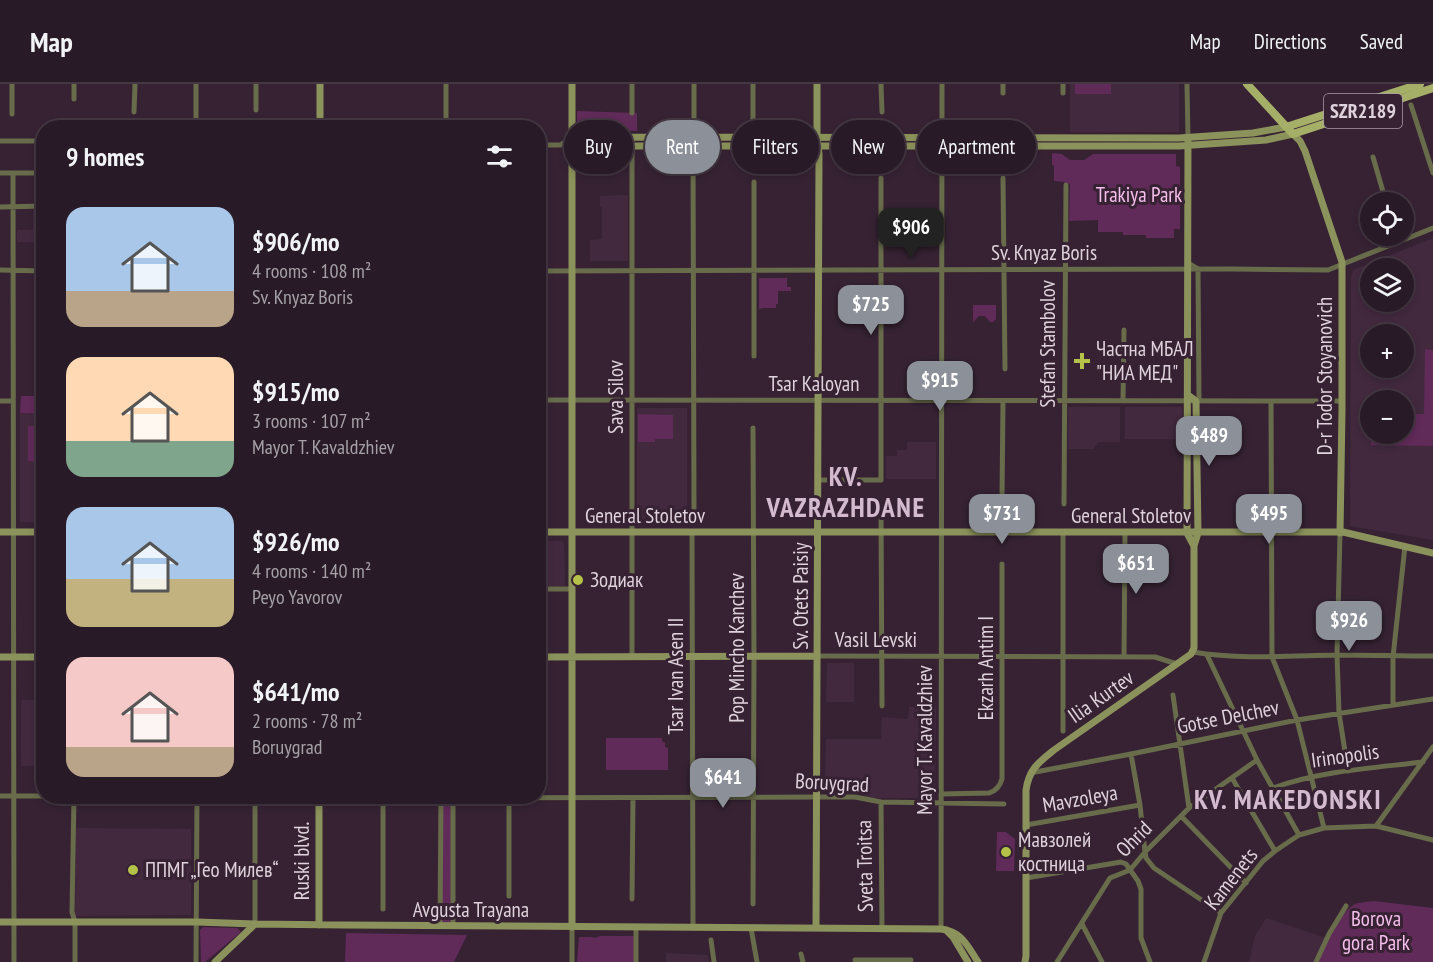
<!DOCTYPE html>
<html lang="en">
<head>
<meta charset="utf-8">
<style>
  body { margin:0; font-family:"PT Sans Narrow",sans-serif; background:#30232e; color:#f1f3f6; height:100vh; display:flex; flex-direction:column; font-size:22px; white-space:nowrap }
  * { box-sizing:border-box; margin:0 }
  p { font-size:20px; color:#a5a1a7 }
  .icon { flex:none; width:33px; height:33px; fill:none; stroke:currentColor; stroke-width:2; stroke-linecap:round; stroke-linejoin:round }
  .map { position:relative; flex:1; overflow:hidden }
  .sheet { position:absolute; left:36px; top:36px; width:510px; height:684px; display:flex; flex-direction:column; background:#281a26; border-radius:24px; box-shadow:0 3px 9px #0003,0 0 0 2px #443843 }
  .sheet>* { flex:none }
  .banner { position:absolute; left:564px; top:36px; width:570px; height:54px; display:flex; gap:12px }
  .buttons { position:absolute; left:1360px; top:108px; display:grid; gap:12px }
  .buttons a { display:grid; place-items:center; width:54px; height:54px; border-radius:50%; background:#281a26; box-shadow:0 3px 9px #0003,0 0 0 2px #443843; font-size:30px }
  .price { position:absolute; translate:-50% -51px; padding:0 14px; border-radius:12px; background:#8c9099; color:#fff; font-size:20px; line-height:39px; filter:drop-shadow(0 2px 3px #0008) }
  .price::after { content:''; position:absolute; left:50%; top:36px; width:18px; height:14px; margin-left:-9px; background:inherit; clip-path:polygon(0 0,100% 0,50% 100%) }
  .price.active { background:#222; color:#fff }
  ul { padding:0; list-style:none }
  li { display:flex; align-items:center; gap:18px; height:150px; padding:0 30px }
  li span { display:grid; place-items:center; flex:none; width:168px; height:120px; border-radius:18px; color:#555 }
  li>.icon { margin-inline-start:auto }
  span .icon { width:72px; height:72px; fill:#fffc; stroke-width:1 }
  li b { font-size:26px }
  h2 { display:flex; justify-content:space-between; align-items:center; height:72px; padding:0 30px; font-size:26px }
  .pill { padding:0 21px; border-radius:27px; background:#281a26; box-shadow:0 3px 9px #0003,0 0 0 2px #443843; font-size:21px; line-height:54px }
  .pill.active { background:#8c9099; color:#fff }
  header { display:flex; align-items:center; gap:36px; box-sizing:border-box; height:84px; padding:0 30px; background:#281a26; border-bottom:2px solid #443843 }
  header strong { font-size:28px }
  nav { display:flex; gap:33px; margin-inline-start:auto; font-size:21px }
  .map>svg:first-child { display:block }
</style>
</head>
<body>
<header>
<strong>Map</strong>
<nav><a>Map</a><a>Directions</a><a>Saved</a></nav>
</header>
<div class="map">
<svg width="1433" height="878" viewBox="0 0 1433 878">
  <rect width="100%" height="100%" fill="#362233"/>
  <path fill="#42293e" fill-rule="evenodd" d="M1070,0H1179V48H1070Z
    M628,111V177H590V156L602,155V123H600V112Z
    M33,128H42V146H43V159L17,158V146H33Z
    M1433,154V456L1350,442L1351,194L1353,186ZM1371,184H1404V218H1371ZM1371,250H1404V284H1371ZM1371,316H1404V350H1371Z
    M1068,323H1120V358H1098L1094,365H1068Z
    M1125,323H1182L1183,355H1125Z
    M637,324H687V439H637Z
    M20,329H43V439L20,438Z
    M907,358H936V395H886V372H897V366H907Z
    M539,457H562L564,459L565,502H539Z
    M827,579H854V618H826Z
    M42,604H44L43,682H21V616H42Z
    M909,623H936L935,714H865L864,706H825L826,655H881L882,633L908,635Z
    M76,744L191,745V831L75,832Z
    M1266,834L1329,855L1321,878H1249L1255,852Z
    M666,869L708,871L709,878H666Z"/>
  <path fill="#602a59" d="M1075,0H1111V10H1075Z
    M577,27L637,29V47H577Z
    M1052,69L1062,70L1070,76H1084L1093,70H1176V82L1180,83V145H1174V154H1146V151H1123V148H1098V136L1069,137L1070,100L1065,99V98L1054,97V82L1052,81Z
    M759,194H787V203H791V207H778V220H776V224H763L759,225Z
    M973,221H996V235L993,238H990L985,232H979L973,238Z
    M1425,265L1433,266V362L1371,361V350H1404V330H1424Z
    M21,312H43V329H20Z
    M638,330L673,331V355H655V358H638Z
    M28,342H43V378L28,377Z
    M606,654H662V657L665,659V663L668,664V686H606Z
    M441,713H453V842H440Z
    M997,748H1006L1015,755L1014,787H996Z
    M1374,817L1433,824V878H1318C1326,862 1339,828 1355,820C1360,818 1368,818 1374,817Z
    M203,843L237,844L241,848L205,878H201L200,846Z
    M346,849L467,851L454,878H345Z
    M600,852H634V878H577L579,853H592L595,854Z"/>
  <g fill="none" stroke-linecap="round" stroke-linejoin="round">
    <path stroke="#686c4b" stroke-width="5" d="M196,0V44
      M753,0V38
      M881,0L882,28
      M1187,0L1188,54
      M1003,9V0
      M1063,9V0
      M74,15V0
      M1411,21L1433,89
      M256,26V0
      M134,28L135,0
      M632,29V0
      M12,30V0
      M694,36V0
      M134,44V43
      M446,44V0
      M632,54V573
      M0,57H44
      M538,61H561L563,59H572
      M693,62L694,427
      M1373,73L1386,118
      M0,89H44
      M13,89L14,878
      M1003,94L1005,285
      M754,98V272
      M0,123L44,122
      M1188,179L1198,185L1199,315L1196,317
      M0,186L44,187
      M538,187L1232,185L1328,186L1433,144
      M538,316L1342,317
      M0,317H12
      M1123,317L1124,246
      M1271,317L1272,573L1297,636L1324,744
      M753,344L754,572L753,820
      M818,396H881V94
      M1002,414L1003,317
      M1064,420L1066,101
      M881,423L882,622
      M692,448L693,844
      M1063,449V647
      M1340,449L1337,571L1339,629L1348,687
      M538,505H572
      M1193,568C1240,576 1289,572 1336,571C1368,571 1401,572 1433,572
      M1207,571L1257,676L1299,751
      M817,572L1155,573L1177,580
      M1124,573L1125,449
      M1173,611L1189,724
      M1393,620V573L1405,462
      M1131,670L1140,721L1145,768L1146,774L1154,784L1221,829
      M1030,689L1131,670L1297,636L1433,615
      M1232,694L1275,767
      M1273,704C1320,687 1373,684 1423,678
      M941,710L989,709C996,707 1000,702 1002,695V480
      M0,712H44
      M47,712L430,714
      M74,712L72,828L75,838V878
      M383,712V825
      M509,712V812
      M441,714L817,713H855L881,718L1004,720
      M881,718L882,845
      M1181,732L1246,799
      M1026,741L1140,721
      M1376,742L1433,663
      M1026,794L1121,778L1126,780L1138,797L1141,805V854L1150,878
      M632,815L633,714
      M255,840V712
      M1082,840L1102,878
      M440,842L441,712
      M453,842V712
      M751,844L757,878
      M941,845L942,0
      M711,856L714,878
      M801,870L803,878
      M855,876H911
      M196,878L197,712
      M572,878V843
      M636,878V843
      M1057,878L1110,794L1130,786L1145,768L1189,724L1257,676
      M1204,878L1221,829L1263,777L1275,767L1299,751L1324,744L1376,742L1433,756
      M1316,878L1329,850L1346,822"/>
    <path stroke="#8b925b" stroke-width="7" d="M572,0V843
      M320,44V0
      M572,53L1179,54L1253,49L1286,43
      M1188,58L1187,449L1194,462
      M572,62H1179L1266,56L1293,50L1300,57L1305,67L1342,178V327L1340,449
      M0,448H44
      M538,448H1343L1433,469
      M0,573H44
      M538,573L817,572
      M0,838H197L255,840L344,841L941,845C962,848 967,861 978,878
      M319,841V712
      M816,844L819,70L817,54V0
      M946,846L953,853L968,878
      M215,878L255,840
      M1025,878L1026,872V706C1029,685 1039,678 1054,666L1191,570L1194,564V462L1198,449L1196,317L1188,311"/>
    <path stroke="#a6af67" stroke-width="8" d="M1247,0L1293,50L1433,4
      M1286,43L1420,0"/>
  </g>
  <g fill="#b5c249" stroke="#362233" stroke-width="2">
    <path d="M1079 268h6v6h6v6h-6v6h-6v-6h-6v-6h6z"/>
    <circle cx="578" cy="496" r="6"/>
    <circle cx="1006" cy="768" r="6"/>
    <circle cx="133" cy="786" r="6"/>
  </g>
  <g text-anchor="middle" stroke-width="6" stroke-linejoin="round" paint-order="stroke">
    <rect fill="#362233" stroke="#ac9da9" stroke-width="1.5" x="1324" y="10" width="78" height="34" rx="4.5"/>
    <g font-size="20" font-weight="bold" fill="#dfd2dc">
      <text x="1363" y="34">SZR2189</text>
    </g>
    <g font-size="21" fill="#f5beeb" stroke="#362233">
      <text x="1139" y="118">Trakiya Park</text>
      <text x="1376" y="842">Borova<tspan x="1376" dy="24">gora Park</tspan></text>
    </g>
    <g font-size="21" fill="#dfd2dc" stroke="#362233">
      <text x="1044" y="176">Sv. Knyaz Boris</text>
      <text transform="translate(1048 260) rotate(-90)" y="7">Stefan Stambolov</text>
      <text transform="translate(1325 292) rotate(-90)" y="7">D-r Todor Stoyanovich</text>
      <text x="814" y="307">Tsar Kaloyan</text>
      <text transform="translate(616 313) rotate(-90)" y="7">Sava Silov</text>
      <text x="645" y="439">General Stoletov</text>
      <text x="1131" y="439">General Stoletov</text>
      <text transform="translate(801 512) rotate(-90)" y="7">Sv. Otets Paisiy</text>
      <text x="876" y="563">Vasil Levski</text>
      <text transform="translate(737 564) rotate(-90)" y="7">Pop Mincho Kanchev</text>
      <text transform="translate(986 584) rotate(-90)" y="7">Ekzarh Antim I</text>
      <text transform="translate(676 592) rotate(-90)" y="7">Tsar Ivan Asen II</text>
      <text transform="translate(1101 613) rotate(-35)" y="7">Ilia Kurtev</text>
      <text transform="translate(1228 633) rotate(-11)" y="7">Gotse Delchev</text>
      <text transform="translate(925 656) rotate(-90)" y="7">Mayor T. Kavaldzhiev</text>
      <text transform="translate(1345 672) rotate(-8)" y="7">Irinopolis</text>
      <text transform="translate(832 699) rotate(3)" y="7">Boruygrad</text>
      <text transform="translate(1080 715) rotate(-10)" y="7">Mavzoleya</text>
      <text transform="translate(1134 755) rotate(-45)" y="7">Ohrid</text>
      <text transform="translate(302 777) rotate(-90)" y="7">Ruski blvd.</text>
      <text transform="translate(865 782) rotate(-91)" y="7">Sveta Troitsa</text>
      <text transform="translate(1231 795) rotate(-52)" y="7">Kamenets</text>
      <text x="471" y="833">Avgusta Trayana</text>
    </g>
    <g font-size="21" fill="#dfd2dc" stroke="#362233" text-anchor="start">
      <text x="1096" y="272">Частна МБАЛ<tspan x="1096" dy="24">"НИА МЕД"</tspan></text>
      <text x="590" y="503">Зодиак</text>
      <text x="1018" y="763">Мавзолей<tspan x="1018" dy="24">костница</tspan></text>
      <text x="145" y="793">ППМГ „Гео Милев“</text>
    </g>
    <g font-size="27" font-weight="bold" letter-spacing="1.5" fill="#d4bacf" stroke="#362233">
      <text x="846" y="402">KV.<tspan x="846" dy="31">VAZRAZHDANE</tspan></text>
      <text x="1288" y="725">KV. MAKEDONSKI</text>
    </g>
  </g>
</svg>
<div class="buttons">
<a><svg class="icon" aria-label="locate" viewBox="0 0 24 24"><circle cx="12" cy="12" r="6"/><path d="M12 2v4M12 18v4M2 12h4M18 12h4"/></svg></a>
<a><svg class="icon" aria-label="layers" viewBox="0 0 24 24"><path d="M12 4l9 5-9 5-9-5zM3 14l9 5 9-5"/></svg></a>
<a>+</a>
<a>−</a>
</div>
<b class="price active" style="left:911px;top:175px">$906</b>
<b class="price" style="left:871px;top:252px">$725</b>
<b class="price" style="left:940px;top:328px">$915</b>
<b class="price" style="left:1209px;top:383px">$489</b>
<b class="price" style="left:1002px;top:461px">$731</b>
<b class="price" style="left:1269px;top:461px">$495</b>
<b class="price" style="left:1136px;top:511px">$651</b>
<b class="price" style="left:1349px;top:568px">$926</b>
<b class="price" style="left:723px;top:725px">$641</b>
<div class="banner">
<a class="pill">Buy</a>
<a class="pill active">Rent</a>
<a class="pill">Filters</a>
<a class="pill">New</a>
<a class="pill">Apartment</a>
</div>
<section class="sheet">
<h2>9 homes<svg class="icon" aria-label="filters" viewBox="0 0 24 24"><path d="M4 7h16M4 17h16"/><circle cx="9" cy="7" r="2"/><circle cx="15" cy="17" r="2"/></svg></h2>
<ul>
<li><span style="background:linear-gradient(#a9c7e8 70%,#b9a48a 0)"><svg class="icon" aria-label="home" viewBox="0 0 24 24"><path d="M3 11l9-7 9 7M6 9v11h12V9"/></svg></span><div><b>$906/mo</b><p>4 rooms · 108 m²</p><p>Sv. Knyaz Boris</p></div></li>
<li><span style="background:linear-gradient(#ffd9b3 70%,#7fa58c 0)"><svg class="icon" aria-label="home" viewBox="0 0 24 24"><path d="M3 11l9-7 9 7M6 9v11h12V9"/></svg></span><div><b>$915/mo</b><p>3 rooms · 107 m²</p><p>Mayor T. Kavaldzhiev</p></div></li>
<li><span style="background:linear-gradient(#a9c7e8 60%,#c2b280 0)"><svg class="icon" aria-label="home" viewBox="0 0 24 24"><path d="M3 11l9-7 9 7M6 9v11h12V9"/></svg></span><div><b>$926/mo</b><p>4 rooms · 140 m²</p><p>Peyo Yavorov</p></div></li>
<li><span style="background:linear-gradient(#f6c9c9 75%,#b9a48a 0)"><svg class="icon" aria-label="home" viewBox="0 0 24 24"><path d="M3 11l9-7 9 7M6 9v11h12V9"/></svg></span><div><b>$641/mo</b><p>2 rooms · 78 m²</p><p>Boruygrad</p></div></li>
</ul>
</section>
</div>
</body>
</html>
